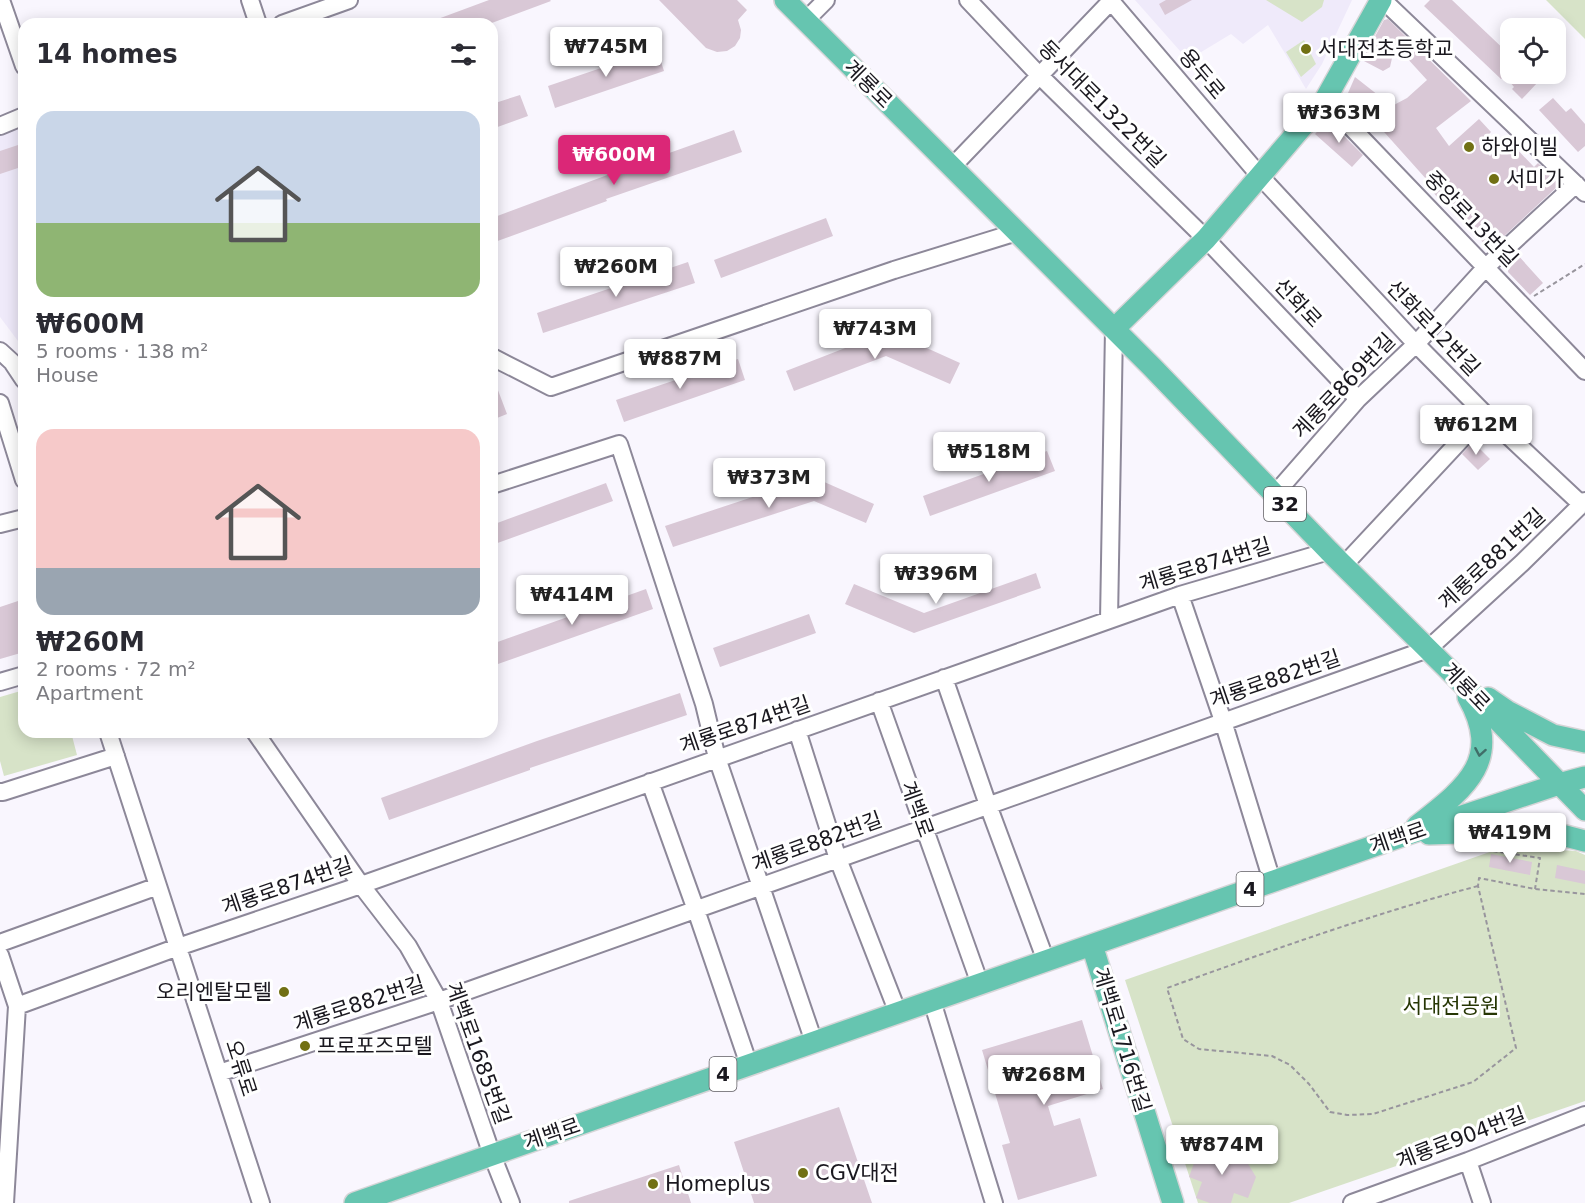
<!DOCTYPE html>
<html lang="en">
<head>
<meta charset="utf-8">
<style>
  body { margin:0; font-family:"DejaVu Sans","Noto Sans KR",sans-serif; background:#f7f7f7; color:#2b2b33; height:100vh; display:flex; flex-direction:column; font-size:22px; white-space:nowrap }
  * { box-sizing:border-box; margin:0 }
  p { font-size:20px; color:#7c7c81 }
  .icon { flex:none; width:33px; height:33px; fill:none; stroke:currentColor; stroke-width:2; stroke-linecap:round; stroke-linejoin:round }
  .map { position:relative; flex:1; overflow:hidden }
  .side { position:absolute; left:18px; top:18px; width:480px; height:720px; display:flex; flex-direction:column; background:#fff; border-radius:18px; box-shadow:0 3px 15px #0003 }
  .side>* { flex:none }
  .fabs { position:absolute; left:1500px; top:18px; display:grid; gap:12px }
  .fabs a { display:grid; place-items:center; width:66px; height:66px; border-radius:12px; background:#fff; box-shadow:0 3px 15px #0003; font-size:30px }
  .price { position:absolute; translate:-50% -51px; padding:0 14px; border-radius:6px; background:#fff; color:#222; font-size:20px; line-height:39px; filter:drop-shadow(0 2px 3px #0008) }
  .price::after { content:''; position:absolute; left:50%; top:36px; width:18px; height:14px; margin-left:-9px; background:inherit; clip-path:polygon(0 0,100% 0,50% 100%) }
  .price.selected { background:#db2777; color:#fff }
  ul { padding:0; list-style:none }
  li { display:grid; align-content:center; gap:12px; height:318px; padding:0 18px }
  li span { display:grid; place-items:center; height:186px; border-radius:18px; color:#555 }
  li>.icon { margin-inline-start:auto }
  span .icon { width:108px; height:108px; fill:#fffc; stroke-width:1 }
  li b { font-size:26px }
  h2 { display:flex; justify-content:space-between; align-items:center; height:72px; padding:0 18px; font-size:26px }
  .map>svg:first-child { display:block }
</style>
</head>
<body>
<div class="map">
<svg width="1585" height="1203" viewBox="0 0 1585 1203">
  <rect width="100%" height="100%" fill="#f9f6fe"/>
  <path fill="#efeafa" d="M1135,0H1352L1322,64L1306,89L1268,25L1243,44L1231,34L1188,60Z
    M24,123V349L0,317V132Z"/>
  <path fill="#d7e3c8" d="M1266,0H1324L1322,7L1302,22Z
    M1546,0H1585V39Z
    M1304,40L1316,64L1301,77L1286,52Z
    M24,690V732H71L77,755L4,776L0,761V697Z
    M1504,847L1576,851L1585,855V1101L1289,1203H1198L1125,980Z"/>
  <path fill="#d9c8d6" d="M489,0H550L551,1L489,24H427V23Z
    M659,0H737L747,10L738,20L741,30L740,38L735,46L727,51L717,52L706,48Z
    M1166,0H1192L1165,15L1159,4Z
    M1430,0H1452L1510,55V71L1507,74H1530L1538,82L1522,99L1512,89L1514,87L1505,76L1501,79L1424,6Z
    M1388,19L1471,101L1436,128L1449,146L1479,119L1491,132L1479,144L1490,156L1502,144L1505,147L1510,142L1534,167L1538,163L1557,181L1558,186L1488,251L1478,235L1458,212L1447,202L1443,205L1434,193L1436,190L1376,123L1377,121L1351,100L1348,93L1355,77L1392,106L1407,98L1427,80L1395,45L1390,67L1383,71L1362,60L1384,20Z
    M657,49L664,71L555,108L548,86Z
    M520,95L528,116L492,129V104Z
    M1553,98L1566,112L1571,108L1585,124V146L1578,152L1539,110Z
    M1328,120L1363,155L1352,167L1315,134Z
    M734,130L742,152L606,199L607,201L492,243V218L610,174Z
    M24,143V166L0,174V151Z
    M826,218L833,236L721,278L714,260Z
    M1516,253L1543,283L1530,295L1508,272L1509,260Z
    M688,262L695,283L543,333L537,313Z
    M889,331L960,363L950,384L886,356L794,391L786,371Z
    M738,359L745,380L624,422L616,400Z
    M492,377H493L507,414L492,420Z
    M1473,442L1490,459L1478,470L1462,454Z
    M1047,451L1055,471L930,516L923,496Z
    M813,477L874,504L866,523L814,501L673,547L665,526Z
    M606,483L613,501L492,545V525Z
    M1036,573L1041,588L914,633L845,604L854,584L924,613Z
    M646,589L653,609L498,664L492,644Z
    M24,599V652L0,659V607Z
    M809,614L816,633L720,667L713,648Z
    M680,693L687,715L530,768V770L389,820L381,798L537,741Z
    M1491,854L1532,862L1530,875L1489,867Z
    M1557,865L1585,871V884L1555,878Z
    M1082,1020L1103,1089L1048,1106L1054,1126L1080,1118L1097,1176L1018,1200L1002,1145L1010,1143L982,1050Z
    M839,1107L872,1203H754L734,1142Z
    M1213,1149L1231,1151L1247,1162L1256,1177L1248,1198L1234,1193L1231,1203H1210L1196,1198L1202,1182L1189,1177L1197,1155Z
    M679,1165L691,1203H569V1201Z"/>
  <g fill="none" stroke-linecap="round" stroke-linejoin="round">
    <g stroke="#8d8899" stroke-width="20">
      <path id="minor" d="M1,0L24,66
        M250,0L258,24
        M968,0L1039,75L1206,239L1358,399
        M1110,0L1260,176L1416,344L1485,414L1581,504
        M1383,0L1585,193
        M805,21L826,0
        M282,24L349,0
        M1325,100L1585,371
        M0,126L24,116
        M952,167L1111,1
        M0,351L12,362L24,380
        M492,357L551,387L894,270L1017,232
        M0,403L24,480
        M492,485L619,444L704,704L717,758L814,1042
        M1275,494L1358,399L1416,344L1486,267L1576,184
        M0,524L24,518
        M1344,565L1485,414
        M1180,595L1223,721L1272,881
        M1109,620L1114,329
        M944,678L988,805L1046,961
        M0,682L24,675
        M879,701L980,984
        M797,730L838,859L898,1013
        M108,732L261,1203
        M255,732L361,885L408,946L439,1001L492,1155L511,1203
        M650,782L696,910L749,1065
        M0,792H3L116,756
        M0,943L158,886
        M0,955L17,1006L5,1203
        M932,1001L994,1203
        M17,1006L178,947L361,885L1180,595L1329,551
        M219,1073L439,1001L1428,649L1522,563L1585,501
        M1468,1161L1482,1203
        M1352,1203L1468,1161L1585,1115"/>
    </g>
    <g stroke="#d6d5d7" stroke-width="24">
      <path id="major" d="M785,0L1152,367L1329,551L1457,678L1585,810
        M1114,329L1206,239L1325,100L1381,0
        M1488,698L1507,711L1553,735L1585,742
        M1417,826C1464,789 1504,761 1468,697
        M1429,834L1530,831L1554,833L1585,841
        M1092,945L1173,1203
        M355,1203L1408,834L1559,784L1585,777"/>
    </g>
    <path stroke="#98959d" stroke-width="2" stroke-dasharray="4.5 3" stroke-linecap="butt" d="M1534,296L1585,264
      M1493,851L1540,858L1535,889
      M1478,886C1372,914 1270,951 1167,988L1183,1039L1199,1049L1272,1056L1290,1065L1309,1084L1330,1112L1347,1115L1373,1114L1473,1082L1516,1048L1478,886L1479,878L1535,889L1585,894"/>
    <use href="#minor" stroke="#fff" stroke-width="16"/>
    <use href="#major" stroke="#66c5b0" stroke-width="21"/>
  </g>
  <defs><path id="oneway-chevron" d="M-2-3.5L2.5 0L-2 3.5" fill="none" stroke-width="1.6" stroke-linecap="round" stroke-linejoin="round" transform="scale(1.5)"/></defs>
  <use stroke="#406e68" href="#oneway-chevron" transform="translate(1480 752) rotate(100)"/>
  <g fill="#717014" stroke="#fff" stroke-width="2">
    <circle cx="1306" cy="49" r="6"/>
    <circle cx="1469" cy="147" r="6"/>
    <circle cx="1494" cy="179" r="6"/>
    <circle cx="284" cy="992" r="6"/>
    <circle cx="305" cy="1046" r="6"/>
    <circle cx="803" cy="1173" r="6"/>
    <circle cx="653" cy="1184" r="6"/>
  </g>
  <g text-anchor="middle" stroke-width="6" stroke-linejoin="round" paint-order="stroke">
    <g fill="#fff" stroke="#5f5d62" stroke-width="1.5">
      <rect x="1264" y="487" width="42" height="34" rx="4.5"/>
      <rect x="1236.5" y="872" width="27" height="34" rx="4.5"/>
      <rect x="709.5" y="1057" width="27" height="34" rx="4.5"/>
    </g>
    <g font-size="20" font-weight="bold" fill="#1a181f">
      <text x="1285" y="511">32</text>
      <text x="1250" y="896">4</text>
      <text x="723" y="1081">4</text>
    </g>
    <g font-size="21" fill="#1a181f" stroke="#fff" text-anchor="start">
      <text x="1318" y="56">서대전초등학교</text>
      <text x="1481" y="154">하와이빌</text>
      <text x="1506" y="186">서미가</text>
      <text x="272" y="999" text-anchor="end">오리엔탈모텔</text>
      <text x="317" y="1053">프로포즈모텔</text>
      <text x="815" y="1180">CGV대전</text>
      <text x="665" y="1191">Homeplus</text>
    </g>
    <g font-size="21" fill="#1a181f" stroke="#fff">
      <text transform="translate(1202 74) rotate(50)" y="7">용두로</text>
      <text transform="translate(868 84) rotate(45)" y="7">계룡로</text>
      <text transform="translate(1102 104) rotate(45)" y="7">동서대로1322번길</text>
      <text transform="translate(1471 219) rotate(46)" y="7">중앙로13번길</text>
      <text transform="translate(1298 303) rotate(47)" y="7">선화로</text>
      <text transform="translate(1433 328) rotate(46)" y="7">선화로12번길</text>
      <text transform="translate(1344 386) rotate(-46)" y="7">계룡로869번길</text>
      <text transform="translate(1492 559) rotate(-43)" y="7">계룡로881번길</text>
      <text transform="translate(1205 565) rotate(-17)" y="7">계룡로874번길</text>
      <text transform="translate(1275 679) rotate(-19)" y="7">계룡로882번길</text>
      <text transform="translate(1466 687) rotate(46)" y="7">계룡로</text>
      <text transform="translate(745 725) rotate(-19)" y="7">계룡로874번길</text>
      <text transform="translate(917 809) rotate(70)" y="7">계백로</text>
      <text transform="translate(1398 838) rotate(-19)" y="7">계백로</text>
      <text transform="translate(817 842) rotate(-20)" y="7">계룡로882번길</text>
      <text transform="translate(287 886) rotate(-19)" y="7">계룡로874번길</text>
      <text transform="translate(359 1004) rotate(-18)" y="7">계룡로882번길</text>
      <text transform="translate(1122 1040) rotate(73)" y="7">계백로1716번길</text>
      <text transform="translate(478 1053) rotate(70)" y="7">계백로1685번길</text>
      <text transform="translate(241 1068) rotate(72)" y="7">오류로</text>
      <text transform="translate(552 1134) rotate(-19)" y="7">계백로</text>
      <text transform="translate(1461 1138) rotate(-21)" y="7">계룡로904번길</text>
    </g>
    <g font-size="21" fill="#263604" stroke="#fff">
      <text x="1451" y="1013">서대전공원</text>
    </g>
  </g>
</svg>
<div class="fabs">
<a><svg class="icon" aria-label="locate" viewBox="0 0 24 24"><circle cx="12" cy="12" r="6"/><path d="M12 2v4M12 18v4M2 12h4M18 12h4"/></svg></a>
</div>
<b class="price" style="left:606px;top:78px">₩745M</b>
<b class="price" style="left:1339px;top:144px">₩363M</b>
<b class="price selected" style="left:614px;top:186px">₩600M</b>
<b class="price" style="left:616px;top:298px">₩260M</b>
<b class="price" style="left:875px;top:360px">₩743M</b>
<b class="price" style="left:680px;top:390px">₩887M</b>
<b class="price" style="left:1476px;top:456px">₩612M</b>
<b class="price" style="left:989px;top:483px">₩518M</b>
<b class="price" style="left:769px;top:509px">₩373M</b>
<b class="price" style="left:936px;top:605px">₩396M</b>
<b class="price" style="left:572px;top:626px">₩414M</b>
<b class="price" style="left:1510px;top:864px">₩419M</b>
<b class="price" style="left:1044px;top:1106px">₩268M</b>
<b class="price" style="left:1222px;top:1176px">₩874M</b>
<section class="side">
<h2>14 homes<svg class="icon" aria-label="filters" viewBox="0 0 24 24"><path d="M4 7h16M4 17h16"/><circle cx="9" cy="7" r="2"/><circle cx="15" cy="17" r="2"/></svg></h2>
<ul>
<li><span style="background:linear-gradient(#c9d6e8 60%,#8fb573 0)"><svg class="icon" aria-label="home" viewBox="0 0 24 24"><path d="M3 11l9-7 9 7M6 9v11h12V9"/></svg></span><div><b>₩600M</b><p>5 rooms · 138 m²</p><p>House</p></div></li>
<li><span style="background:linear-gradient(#f6c9c9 75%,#9aa5b1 0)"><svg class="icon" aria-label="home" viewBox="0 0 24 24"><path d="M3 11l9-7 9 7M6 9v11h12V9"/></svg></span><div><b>₩260M</b><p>2 rooms · 72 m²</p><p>Apartment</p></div></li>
</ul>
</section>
</div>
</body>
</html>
